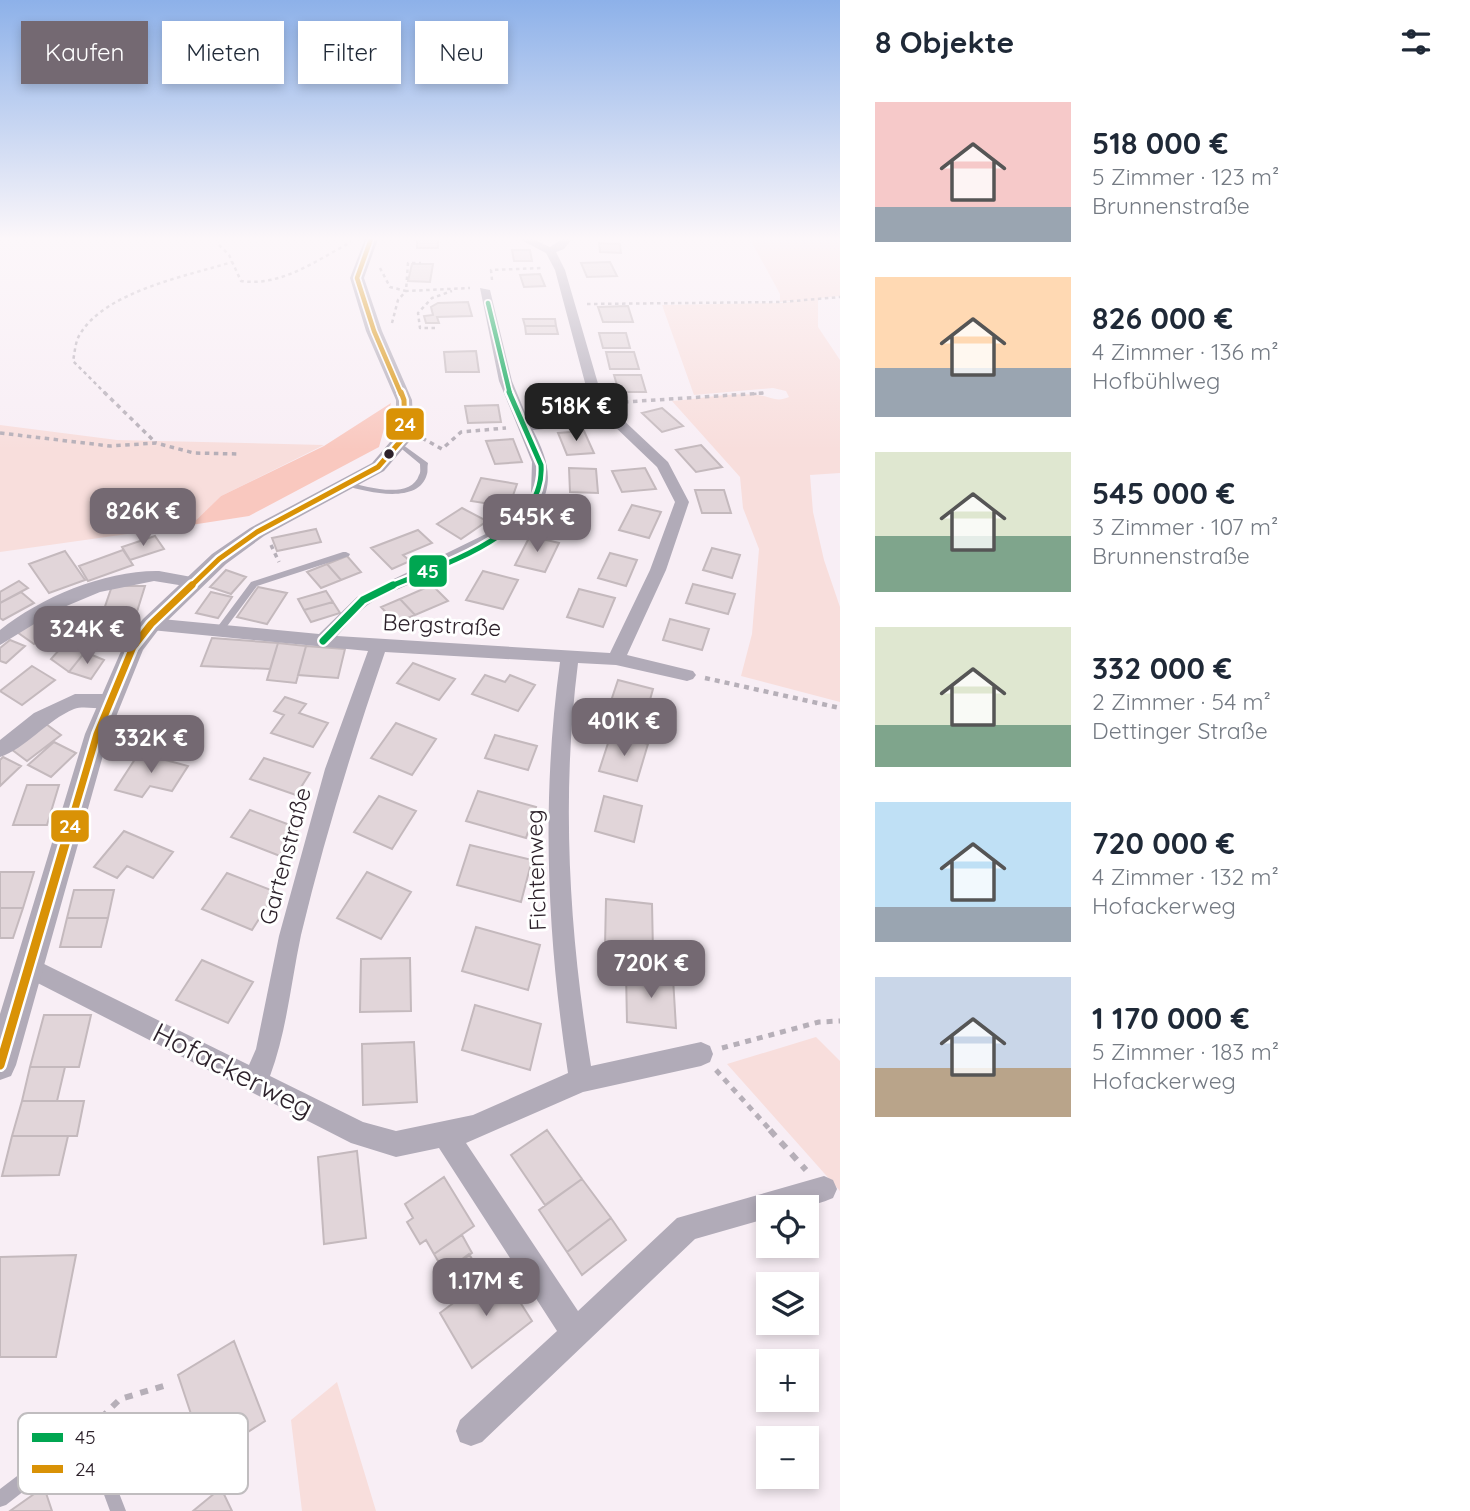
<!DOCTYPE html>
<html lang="de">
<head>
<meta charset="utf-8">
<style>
  body { margin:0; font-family:Quicksand,sans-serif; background:#f2f2f3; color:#1f2937; height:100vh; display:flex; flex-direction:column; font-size:26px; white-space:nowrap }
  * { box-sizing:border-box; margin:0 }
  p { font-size:23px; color:#747a83 }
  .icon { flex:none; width:38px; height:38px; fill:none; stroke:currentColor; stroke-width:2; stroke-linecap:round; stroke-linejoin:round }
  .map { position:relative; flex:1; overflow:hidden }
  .details { display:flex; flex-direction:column; background:#fff; width:630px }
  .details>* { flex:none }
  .banner { position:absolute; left:21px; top:21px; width:665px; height:63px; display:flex; gap:14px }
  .fabs { position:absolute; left:756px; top:1195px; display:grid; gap:14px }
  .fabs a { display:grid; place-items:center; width:63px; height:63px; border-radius:0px; background:#fff; box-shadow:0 4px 10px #0003; font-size:35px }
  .price { position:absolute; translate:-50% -60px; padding:0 16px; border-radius:14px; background:#746972; color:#fff; font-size:23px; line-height:46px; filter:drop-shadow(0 2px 4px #0008) }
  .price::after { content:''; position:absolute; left:50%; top:42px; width:21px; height:16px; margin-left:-10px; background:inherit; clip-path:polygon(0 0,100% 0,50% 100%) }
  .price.on { background:#222; color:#fff }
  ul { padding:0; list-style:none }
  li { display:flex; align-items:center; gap:21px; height:175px; padding:0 35px }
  li span { display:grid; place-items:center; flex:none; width:196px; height:140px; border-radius:0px; color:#555 }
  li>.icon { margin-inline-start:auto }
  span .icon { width:84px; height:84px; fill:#fffc; stroke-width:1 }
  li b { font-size:30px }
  h2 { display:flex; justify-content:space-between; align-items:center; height:84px; padding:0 35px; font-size:30px }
  .tag { padding:0 24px; border-radius:0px; background:#fff; box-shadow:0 4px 10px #0003; font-size:24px; line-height:63px }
  .tag.on { background:#746972; color:#fff }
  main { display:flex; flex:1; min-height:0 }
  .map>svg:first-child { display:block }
</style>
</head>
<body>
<main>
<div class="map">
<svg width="840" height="1511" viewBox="0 0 840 1511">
  <rect width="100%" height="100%" fill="#f8eef5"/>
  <path fill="#f8dedc" d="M750,239H840V296L780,302V294Z
    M818,298V327L840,360V473L810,475L813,512L824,560L840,607V702L741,676L752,634L759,549L743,508L740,477L672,401C700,399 730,392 758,395C770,396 776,403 789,397L786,391L773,388L694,395L662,305L782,303Z
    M0,425L117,440L324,445L221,496L191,525L0,552Z
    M816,1037L840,1061V1191L727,1064Z
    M337,1382L376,1511H302L291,1420Z"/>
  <path fill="#f9c8bf" d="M391,403L379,447L249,516L191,525L221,496L324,446Z"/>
  <path fill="#e1d5d9" stroke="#c4b9bd" stroke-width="2" d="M417,239H438V248H417Z
    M599,243L620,244L621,253L600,252Z
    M512,250H530L532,261H514Z
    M610,262L617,276L587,277L581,263Z
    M412,264H433L430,282L408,281Z
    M540,274L545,286L524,287L520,275Z
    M468,302L472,316L437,317L439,323H426L424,316L433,315L431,307L438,303Z
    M628,306L633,322H603L598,307Z
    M523,319H555L556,326H525Z
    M525,326H556L558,334H526Z
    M599,333H626L630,348H603Z
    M476,351L479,372H446L444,352Z
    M606,352H634L639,369H610Z
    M614,375H641L646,392H619Z
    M542,390L573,391L576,410L543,409Z
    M498,405L501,422L468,423L465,406Z
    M662,408L683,426L662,432L642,413Z
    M584,431L594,453L567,455L558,433Z
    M513,439L522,462L495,464L486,441Z
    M701,445L722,467L696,472L676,450Z
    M569,468L596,469L598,493L570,492Z
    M645,468L656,489L622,492L612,471Z
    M481,478L517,484L509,507L471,501Z
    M695,490H724L731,513H702Z
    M552,504L587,511L576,536L541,529Z
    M632,505L661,512L649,538L619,530Z
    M462,508L487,521L461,539L437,524Z
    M316,529L321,542L277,551L272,538Z
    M418,530L432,543L403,555L410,561L392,569L371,548Z
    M155,536L164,549L130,560L122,547Z
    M530,536L559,543L545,572L515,565Z
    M712,548L740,555L732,578L703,570Z
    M123,550L133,565L88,581L79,566Z
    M65,551L85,580L49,593L29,564Z
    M610,553L637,560L626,586L598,578Z
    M347,556L361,572L341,580L327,564Z
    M327,564L341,580L321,588L307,572Z
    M226,570L246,577L231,594L210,587Z
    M483,571L518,580L503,609L466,600Z
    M19,581L28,588L0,603V592Z
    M693,584L735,594L728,614L686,603Z
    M432,585L448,601L415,615L400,599Z
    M112,586H145L135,618H101Z
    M258,587L287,593L267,624L237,617Z
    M579,589L615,598L603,627L567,617Z
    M326,591L333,602L304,610L298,599Z
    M21,592L34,603L3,620L0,618V603Z
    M211,592L232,597L218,618L196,613Z
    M400,599L415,615L396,623L381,607Z
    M333,602L340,613L311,622L304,610Z
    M57,607L73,618L34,644L17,632Z
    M670,619L709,629L702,650L663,640Z
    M212,638L278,643L270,669L201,666Z
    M10,640L25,646L6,663L0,661V648Z
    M67,641L85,652L69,672L51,659Z
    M278,643L306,646L296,683L267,680Z
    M306,646L345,649L338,678L298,675Z
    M85,652L104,660L91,679L69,672Z
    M413,663L455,679L439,700L397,683Z
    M32,666L55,680L22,705L0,691Z
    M485,675L505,682L510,675L535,685L518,711L472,694Z
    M618,680L653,689L643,725L606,716Z
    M285,697L306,704L299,713L328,723L313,747L271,733L284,715L274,711Z
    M396,723L436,739L412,775L371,758Z
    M46,724L61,735L27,761L11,749Z
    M611,734L648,744L637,781L599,771Z
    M495,735L537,746L528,770L485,758Z
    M54,742L76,753L51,777L28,765Z
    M139,753L188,766L172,791L150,786L142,797L115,790Z
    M3,757L21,766L0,786V760Z
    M264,758L310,773L296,795L250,779Z
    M27,785H59L47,825H13Z
    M478,791L536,807L526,838L466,821Z
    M379,796L416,811L392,849L354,832Z
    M604,796L642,806L634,842L595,831Z
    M250,810L298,828L280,856L231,837Z
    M124,831L173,852L153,878L127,866L117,878L94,867Z
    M470,845L532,860L521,902L457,885Z
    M0,872H34L23,908H0Z
    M367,872L411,892L381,939L337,918Z
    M227,873L276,892L252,930L202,909Z
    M74,890H114L108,918H67Z
    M606,899L652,904L653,952L605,946Z
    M0,908H23L13,938H0Z
    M67,918H108L101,947H60Z
    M476,927L540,945L528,990L462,971Z
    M410,958L411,1011L360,1012L361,959Z
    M202,960L253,982L228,1023L176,1000Z
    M626,973L673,978L676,1028L627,1022Z
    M475,1005L541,1024L530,1070L462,1050Z
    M44,1015H91L79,1067H30Z
    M414,1042L417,1102L363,1105L362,1044Z
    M30,1067H65L57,1101H22Z
    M22,1101H84L77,1136H12Z
    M547,1130L582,1179L545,1205L511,1155Z
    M12,1136H68L59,1175L2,1176Z
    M357,1151L366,1238L324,1244L318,1157Z
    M444,1177L474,1226L434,1254L426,1240L420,1244L407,1222L413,1218L405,1204Z
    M582,1179L611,1218L567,1252L539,1210Z
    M611,1218L626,1240L582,1275L567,1252Z
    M462,1235L472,1253L445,1273L434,1254Z
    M469,1254L485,1280L457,1301L441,1275Z
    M76,1255L56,1357H0V1257Z
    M499,1269L532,1321L472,1368L440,1313Z
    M234,1341L265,1421L206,1459L178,1375Z
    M44,1487L52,1511H10Z
    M221,1488L232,1511H193Z"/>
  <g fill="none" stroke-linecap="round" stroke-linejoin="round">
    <path stroke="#b6afb8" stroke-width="2.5" stroke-dasharray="3.5 3.5" stroke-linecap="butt" d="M219,245L229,255L241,281C281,287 317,260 351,242
      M380,268L390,287L406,291L408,263H421
      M492,280L491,270L542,268
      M587,304L782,302L840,297
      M392,323L398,300L406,291L470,288
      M435,328H420L418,313L432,298L452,291
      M106,394L73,361C75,352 75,342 80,334C106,291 187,276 232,262
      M753,394L764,393"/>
    <path stroke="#b6afb8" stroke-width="3.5" stroke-dasharray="4.5 4.5" stroke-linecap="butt" d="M104,392L156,443
      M624,402L764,393
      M0,433L110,446L156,443L194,453L238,454
      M422,438L442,449L461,432L506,428
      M271,545L279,562"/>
    <path stroke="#b6afb8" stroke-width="4.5" stroke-dasharray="5 5" stroke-linecap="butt" d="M705,678L840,708"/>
    <path stroke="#b6afb8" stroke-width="5" stroke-dasharray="6 6" stroke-linecap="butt" d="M722,1048L819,1022L840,1021
      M716,1070L772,1132"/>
    <path stroke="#b6afb8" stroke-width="6" stroke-dasharray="8 8" stroke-linecap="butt" d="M770,1130L806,1170
      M101,1418L120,1399L167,1385"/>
    <path fill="#b1abb8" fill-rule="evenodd" d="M399,442L428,463C427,467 428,471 427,474C419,505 368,492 346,486V482H349C366,487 411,500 419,475C421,472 420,468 420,464L397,445L396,444Z
      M343,552H346L350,554L349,556L257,586L222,633H216L215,631L216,629L251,582Z
      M88,1423L93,1426L126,1511H110L85,1443L6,1505L0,1507V1489L83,1426Z"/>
    <path fill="#b1abb8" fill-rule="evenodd" d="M519,239H532L550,247L562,239H572L564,249L556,252L565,270L601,394L619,416L668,462L689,502L666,570L627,655L693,671L696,675L693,679L687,681L616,665L578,663C561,798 569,932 591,1066L701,1042L710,1046L713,1054L710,1062L701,1066L583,1092L466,1143L578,1311L677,1218L824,1176L833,1180L837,1189L833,1198C811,1208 792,1208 768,1208V1218L695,1239L482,1442L471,1446L460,1442L456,1431L460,1420L557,1331L439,1148L396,1157L351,1143L20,974L17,967L20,960L28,957L36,960L249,1065L256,1049L279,936L325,769L368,651L151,630L142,624L151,618L319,634L357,597L496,529L519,511L531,494L532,462L499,381L480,288L490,290L512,381L529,422L605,416L588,394L555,270L546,253ZM611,423L657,467L675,502L650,570L610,653L337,636C348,624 358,611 372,602C415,577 532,544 546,492C552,470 543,450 533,430ZM385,652L560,662C541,800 547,936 568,1073L473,1115L396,1131L363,1122L270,1076C287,1030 291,982 301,935C324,839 353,745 385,652Z
      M159,571L197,578L199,582L191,587L154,581L100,592L57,610L0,645V630C41,597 106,570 159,571Z
      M75,694H112L121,701C113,715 88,704 74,709C47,720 25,749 0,757V740L34,713Z"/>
    <path fill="#b1abb8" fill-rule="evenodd" d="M365,239H378L364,278L382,331L412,400L414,436L384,471L264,536L226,564L159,629L143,650L109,734L16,1065L11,1076L0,1080V1014L85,734L125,642L143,619L212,554L250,528L372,463L396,435V400L366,331L350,278Z"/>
    <g stroke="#fff" stroke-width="8">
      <path id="bus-1-far2" d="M488,303L510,394"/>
    </g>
    <g stroke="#fff" stroke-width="10">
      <path id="bus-1-far1" d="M389,587C440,565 546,535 541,465L509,392"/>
    </g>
    <g stroke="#fff" stroke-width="12">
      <path id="bus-1" d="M323,641L363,600L393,585"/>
    </g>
    <g stroke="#fff" stroke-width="8">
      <path id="bus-2-far3" d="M371,239L357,278L374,331L401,394"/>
    </g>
    <g stroke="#fff" stroke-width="10">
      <path id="bus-2-far2" d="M190,587L219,559L257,532L378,467L405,436L404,400L401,392"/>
    </g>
    <g stroke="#fff" stroke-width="12">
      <path id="bus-2-far1" d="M69,829L97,734L133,647L151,624L192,585"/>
    </g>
    <g stroke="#fff" stroke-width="14">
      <path id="bus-2" d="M0,1065L70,827"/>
    </g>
    <use href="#bus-1-far2" stroke="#00a651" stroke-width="4.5"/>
    <use href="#bus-1-far1" stroke="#00a651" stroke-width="5"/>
    <use href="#bus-1" stroke="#00a651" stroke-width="7"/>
    <use href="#bus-2-far3" stroke="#d99206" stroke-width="4.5"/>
    <use href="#bus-2-far2" stroke="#d99206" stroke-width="5"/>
    <use href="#bus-2-far1" stroke="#d99206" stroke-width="7"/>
    <use href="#bus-2" stroke="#d99206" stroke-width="9"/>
  </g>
  <linearGradient id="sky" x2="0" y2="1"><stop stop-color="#8db1e9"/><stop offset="0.53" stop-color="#fcf7fa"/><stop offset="1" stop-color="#fcf7fa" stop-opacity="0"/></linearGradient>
  <rect width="840" height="450" fill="url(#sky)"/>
  <circle fill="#2d222b" stroke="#fff" stroke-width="2.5" cx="389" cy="454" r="6"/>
  <g text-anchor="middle" stroke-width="6" stroke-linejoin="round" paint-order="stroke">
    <g font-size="23" fill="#2d222b" stroke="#fff">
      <text transform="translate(442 625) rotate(3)" y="8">Bergstraße</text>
      <text transform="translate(285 856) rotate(-75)" y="8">Gartenstraße</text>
      <text transform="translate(536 870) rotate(-92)" y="8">Fichtenweg</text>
    </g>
    <g font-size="28" fill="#2d222b" stroke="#fff">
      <text transform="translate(233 1070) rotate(27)" y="10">Hofackerweg</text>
    </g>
  </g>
  <rect x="18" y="1413" width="230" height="81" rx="10" fill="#fff" stroke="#c0bdbf" stroke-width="2"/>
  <rect x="32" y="1433" width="31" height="9" fill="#00a651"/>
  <rect x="32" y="1465" width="31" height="8" fill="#d99206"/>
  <g font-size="19" fill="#2d222b">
    <text x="75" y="1444">45</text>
    <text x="75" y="1476">24</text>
  </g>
  <g stroke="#fff" stroke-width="2.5">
    <rect x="385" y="407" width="40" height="34" rx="7" fill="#d99206"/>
    <rect x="408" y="554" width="40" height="34" rx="7" fill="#00a651"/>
    <rect x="50" y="809" width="40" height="34" rx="7" fill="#d99206"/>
  </g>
  <g font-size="19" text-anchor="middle" font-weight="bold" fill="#fff">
    <text x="405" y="431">24</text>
    <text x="428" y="578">45</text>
    <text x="70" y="833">24</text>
  </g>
</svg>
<div class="fabs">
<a><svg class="icon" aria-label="locate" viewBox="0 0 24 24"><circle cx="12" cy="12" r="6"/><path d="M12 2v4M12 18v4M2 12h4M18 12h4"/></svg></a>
<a><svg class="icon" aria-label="layers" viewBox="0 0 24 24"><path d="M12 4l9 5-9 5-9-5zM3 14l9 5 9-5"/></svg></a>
<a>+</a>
<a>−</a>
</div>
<b class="price on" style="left:576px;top:443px">518K €</b>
<b class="price" style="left:143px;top:548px">826K €</b>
<b class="price" style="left:537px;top:554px">545K €</b>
<b class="price" style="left:87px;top:666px">324K €</b>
<b class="price" style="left:624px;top:758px">401K €</b>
<b class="price" style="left:151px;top:775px">332K €</b>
<b class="price" style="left:651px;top:1000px">720K €</b>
<b class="price" style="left:486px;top:1318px">1.17M €</b>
<div class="banner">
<a class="tag on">Kaufen</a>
<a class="tag">Mieten</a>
<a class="tag">Filter</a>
<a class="tag">Neu</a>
</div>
</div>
<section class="details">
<h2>8 Objekte<svg class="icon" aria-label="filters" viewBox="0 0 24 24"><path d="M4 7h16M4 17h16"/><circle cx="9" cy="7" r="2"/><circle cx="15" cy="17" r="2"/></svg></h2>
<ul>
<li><span style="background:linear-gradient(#f6c9c9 75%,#9aa5b1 0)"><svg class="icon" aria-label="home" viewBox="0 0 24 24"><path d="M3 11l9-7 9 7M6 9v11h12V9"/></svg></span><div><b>518 000 €</b><p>5 Zimmer · 123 m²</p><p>Brunnenstraße</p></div></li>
<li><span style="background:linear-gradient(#ffd9b3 65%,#9aa5b1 0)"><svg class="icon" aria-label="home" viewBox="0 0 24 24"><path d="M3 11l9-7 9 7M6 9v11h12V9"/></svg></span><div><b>826 000 €</b><p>4 Zimmer · 136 m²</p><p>Hofbühlweg</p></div></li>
<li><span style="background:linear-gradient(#dfe7d0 60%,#7fa58c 0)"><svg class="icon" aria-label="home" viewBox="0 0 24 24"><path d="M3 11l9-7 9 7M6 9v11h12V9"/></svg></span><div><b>545 000 €</b><p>3 Zimmer · 107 m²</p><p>Brunnenstraße</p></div></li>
<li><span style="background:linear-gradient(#dfe7d0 70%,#7fa58c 0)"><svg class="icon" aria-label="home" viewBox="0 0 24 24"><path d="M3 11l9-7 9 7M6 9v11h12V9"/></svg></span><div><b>332 000 €</b><p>2 Zimmer · 54 m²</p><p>Dettinger Straße</p></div></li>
<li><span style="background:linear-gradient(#bfe0f5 75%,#9aa5b1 0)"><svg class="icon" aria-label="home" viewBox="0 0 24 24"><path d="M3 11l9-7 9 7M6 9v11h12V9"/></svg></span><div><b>720 000 €</b><p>4 Zimmer · 132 m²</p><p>Hofackerweg</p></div></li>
<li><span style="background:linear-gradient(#c9d6e8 65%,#b9a48a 0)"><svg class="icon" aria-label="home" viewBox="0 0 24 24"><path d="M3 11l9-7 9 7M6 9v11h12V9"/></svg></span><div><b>1 170 000 €</b><p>5 Zimmer · 183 m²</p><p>Hofackerweg</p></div></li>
</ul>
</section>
</main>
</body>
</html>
